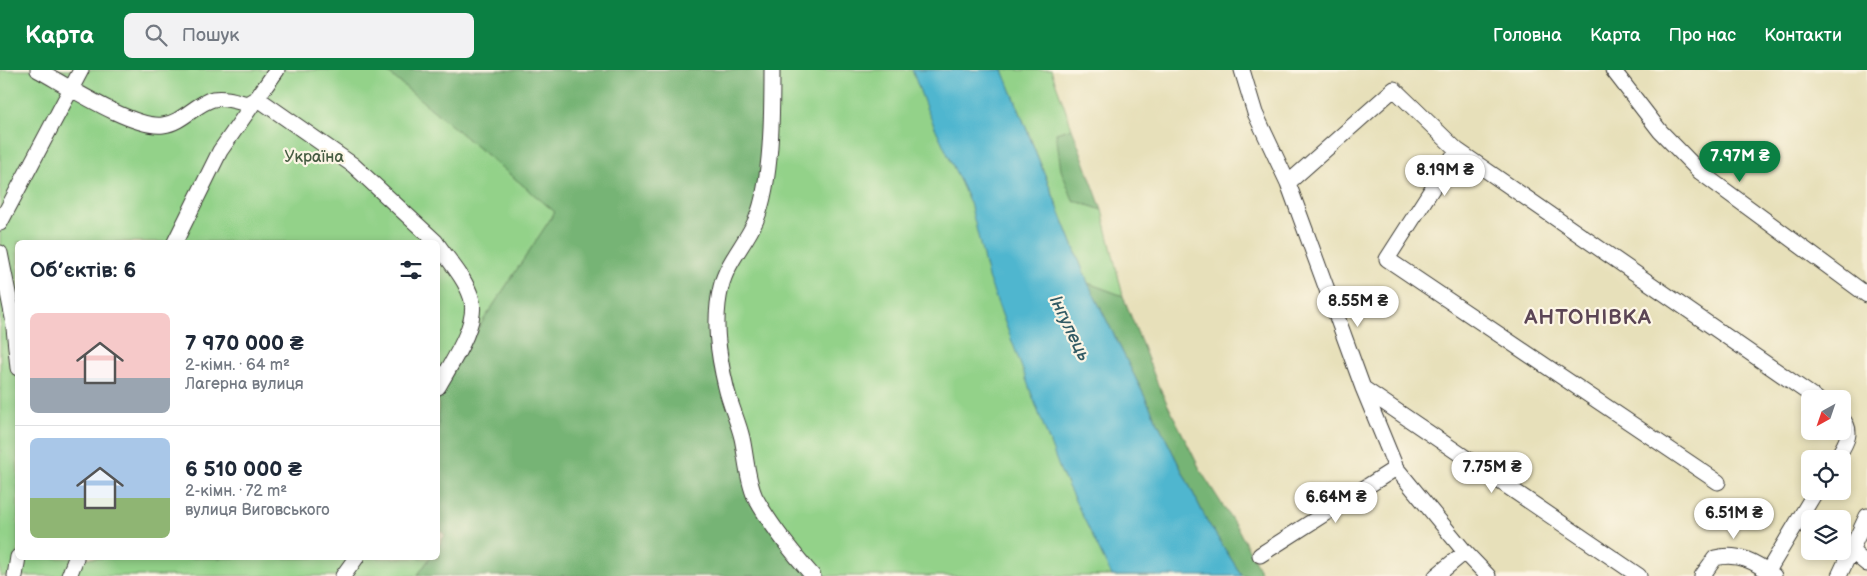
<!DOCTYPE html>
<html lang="uk">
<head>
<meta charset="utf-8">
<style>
  body { margin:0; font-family:"Balsamiq Sans",sans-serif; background:#f2f2f3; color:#1f2937; height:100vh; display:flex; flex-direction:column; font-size:19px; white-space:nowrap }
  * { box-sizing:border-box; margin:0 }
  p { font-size:16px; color:#747a83 }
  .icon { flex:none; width:28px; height:28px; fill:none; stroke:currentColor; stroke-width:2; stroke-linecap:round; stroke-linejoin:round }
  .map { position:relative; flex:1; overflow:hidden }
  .side { position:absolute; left:15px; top:170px; width:425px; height:320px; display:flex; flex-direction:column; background:#fff; border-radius:8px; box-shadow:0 2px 8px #0003 }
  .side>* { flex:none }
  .needle { width:32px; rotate:220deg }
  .controls { position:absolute; left:1801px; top:320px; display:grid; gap:10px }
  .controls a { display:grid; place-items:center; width:50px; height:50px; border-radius:8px; background:#fff; box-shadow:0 2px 8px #0003; font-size:25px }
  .price { position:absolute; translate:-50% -42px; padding:0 11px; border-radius:18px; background:#fff; color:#222; font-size:16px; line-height:32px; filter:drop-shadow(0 1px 2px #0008) }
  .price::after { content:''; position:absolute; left:50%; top:30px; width:15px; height:11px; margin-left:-8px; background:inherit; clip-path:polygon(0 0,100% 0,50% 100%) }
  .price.current { background:#0b8043; color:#fff }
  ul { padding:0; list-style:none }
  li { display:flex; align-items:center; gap:15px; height:125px; padding:0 15px }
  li+li { border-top:1px solid #e0e1e3 }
  li span { display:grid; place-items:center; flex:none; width:140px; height:100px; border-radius:8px; color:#555 }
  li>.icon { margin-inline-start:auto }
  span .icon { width:60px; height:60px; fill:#fffc; stroke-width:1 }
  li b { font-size:21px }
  h2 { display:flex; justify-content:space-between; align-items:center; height:60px; padding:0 15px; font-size:21px }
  header { display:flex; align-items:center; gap:30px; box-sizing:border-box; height:70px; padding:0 25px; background:#0b8043; color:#fff }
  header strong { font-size:24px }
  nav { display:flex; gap:28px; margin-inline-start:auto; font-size:18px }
  .search { width:350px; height:45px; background:#f2f2f3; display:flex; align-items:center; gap:12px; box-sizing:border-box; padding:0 18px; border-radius:8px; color:#747a83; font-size:19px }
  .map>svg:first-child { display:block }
</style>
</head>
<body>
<header>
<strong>Карта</strong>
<div class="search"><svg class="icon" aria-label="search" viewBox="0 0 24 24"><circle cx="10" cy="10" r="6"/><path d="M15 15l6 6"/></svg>Пошук</div>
<nav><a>Головна</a><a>Карта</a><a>Про нас</a><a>Контакти</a></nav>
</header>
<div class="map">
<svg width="1867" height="506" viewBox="0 0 1867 506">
  <rect width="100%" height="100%" fill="#fcf5e5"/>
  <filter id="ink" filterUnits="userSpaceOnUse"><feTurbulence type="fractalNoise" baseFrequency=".02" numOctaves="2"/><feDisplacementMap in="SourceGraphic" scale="10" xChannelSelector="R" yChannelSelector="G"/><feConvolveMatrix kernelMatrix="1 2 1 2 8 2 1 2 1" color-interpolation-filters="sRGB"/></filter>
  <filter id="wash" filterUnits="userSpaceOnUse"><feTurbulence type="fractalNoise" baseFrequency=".0096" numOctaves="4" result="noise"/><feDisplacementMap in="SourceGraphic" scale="20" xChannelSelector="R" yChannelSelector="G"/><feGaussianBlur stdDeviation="1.12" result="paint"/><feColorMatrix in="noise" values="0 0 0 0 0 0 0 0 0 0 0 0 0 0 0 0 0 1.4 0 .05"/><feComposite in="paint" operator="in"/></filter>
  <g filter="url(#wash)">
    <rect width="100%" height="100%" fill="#e7e0ba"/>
    <path fill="#93d289" stroke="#587752" d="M0,0H385L555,142L477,260L438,327V172H18V488H430L417,506H0Z
      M772,0H940L1157,506H813L775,462L695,264Z
      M993,0H1051L1072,58L1056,63L1073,130L1102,140L1123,226L1088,213L1012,22L1003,21Z"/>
    <path fill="#76b475" stroke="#496848" d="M385,0H772L764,118L716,241L754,424L813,506H417L430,488H438V476L445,465L438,459V327L477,260L555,142Z
      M1072,58L1102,140L1073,130L1061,100L1056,63Z
      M1088,213L1123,226L1158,315L1202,403L1238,459L1263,506H1242L1207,451Z"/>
    <path fill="#50b6cf" stroke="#366976" d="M912,0H1003L1088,213L1207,451L1242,506H1112L1060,400L988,207L970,133L927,40Z"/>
  </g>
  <g filter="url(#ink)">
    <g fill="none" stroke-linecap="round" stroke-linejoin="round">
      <g stroke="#3a3934" stroke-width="17">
        <path id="street" d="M38,0C66,15 133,59 163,55C182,53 195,34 213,29C225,27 236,31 247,34L257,28L277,0
          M772,0C772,41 772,112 756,150C746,173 727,192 721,217C713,250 718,284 726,317C730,335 738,351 742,368C746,386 747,410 755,427C771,456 791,481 813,506
          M1242,0L1255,43L1288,113L1363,318L1396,398L1465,482L1488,506
          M1613,0L1660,61L1700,102L1867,225
          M1288,113L1394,19L1457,80
          M0,153L81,0
          M175,172L220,81L257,28L353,95L436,172
          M438,175C449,191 465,208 471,227C480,253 450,295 438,317
          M0,183L13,248L18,298
          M1363,318L1639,506
          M1836,389C1844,376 1855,362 1842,349
          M1718,412L1387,189L1457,80L1817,329
          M1850,480L1867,494
          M1260,485L1396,398
          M1768,501L1816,421
          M15,506L18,487
          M69,506L76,488
          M343,506L356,488
          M1436,506L1465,482
          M1702,506L1715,488C1738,482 1756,492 1774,506
          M1839,506L1867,446"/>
      </g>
      <use href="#street" stroke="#fff" stroke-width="15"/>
    </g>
  </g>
  <g text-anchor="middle" stroke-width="4.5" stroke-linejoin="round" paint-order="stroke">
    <g font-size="16" fill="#465c42" stroke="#fcf5e5">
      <text x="314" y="92">Україна</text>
    </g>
    <g font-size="18" font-style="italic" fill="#315a64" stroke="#fcf5e5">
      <text transform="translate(1070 258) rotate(64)" y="6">Інгулець</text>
    </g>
    <g font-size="21" font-weight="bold" letter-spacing="1" fill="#5b4555" stroke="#fcf5e5">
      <text x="1588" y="254">АНТОНІВКА</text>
    </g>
  </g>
</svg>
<div class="controls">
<a><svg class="needle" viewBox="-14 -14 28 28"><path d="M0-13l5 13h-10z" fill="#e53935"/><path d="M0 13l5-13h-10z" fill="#747a83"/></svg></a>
<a><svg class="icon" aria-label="locate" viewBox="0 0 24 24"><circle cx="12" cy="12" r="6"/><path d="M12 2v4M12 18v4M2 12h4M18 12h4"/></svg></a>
<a><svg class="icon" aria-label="layers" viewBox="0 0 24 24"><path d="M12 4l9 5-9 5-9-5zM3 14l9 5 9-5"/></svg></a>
</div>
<b class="price current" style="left:1740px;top:113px">7.97M ₴</b>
<b class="price" style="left:1445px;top:127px">8.19M ₴</b>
<b class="price" style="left:1358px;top:258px">8.55M ₴</b>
<b class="price" style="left:1492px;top:424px">7.75M ₴</b>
<b class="price" style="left:1336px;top:454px">6.64M ₴</b>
<b class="price" style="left:1734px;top:470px">6.51M ₴</b>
<section class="side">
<h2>Об’єктів: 6<svg class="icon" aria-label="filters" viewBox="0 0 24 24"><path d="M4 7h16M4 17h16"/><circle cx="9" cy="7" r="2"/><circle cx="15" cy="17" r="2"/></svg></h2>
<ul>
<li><span style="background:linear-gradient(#f6c9c9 65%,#9aa5b1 0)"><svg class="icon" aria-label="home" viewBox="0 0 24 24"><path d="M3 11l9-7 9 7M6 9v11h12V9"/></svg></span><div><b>7 970 000 ₴</b><p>2-кімн. · 64 m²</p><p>Лагерна вулиця</p></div></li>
<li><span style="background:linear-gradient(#a9c7e8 60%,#8fb573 0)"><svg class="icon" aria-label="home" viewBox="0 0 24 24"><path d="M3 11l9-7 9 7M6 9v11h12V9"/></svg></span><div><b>6 510 000 ₴</b><p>2-кімн. · 72 m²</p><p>вулиця Виговського</p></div></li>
</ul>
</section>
</div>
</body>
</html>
